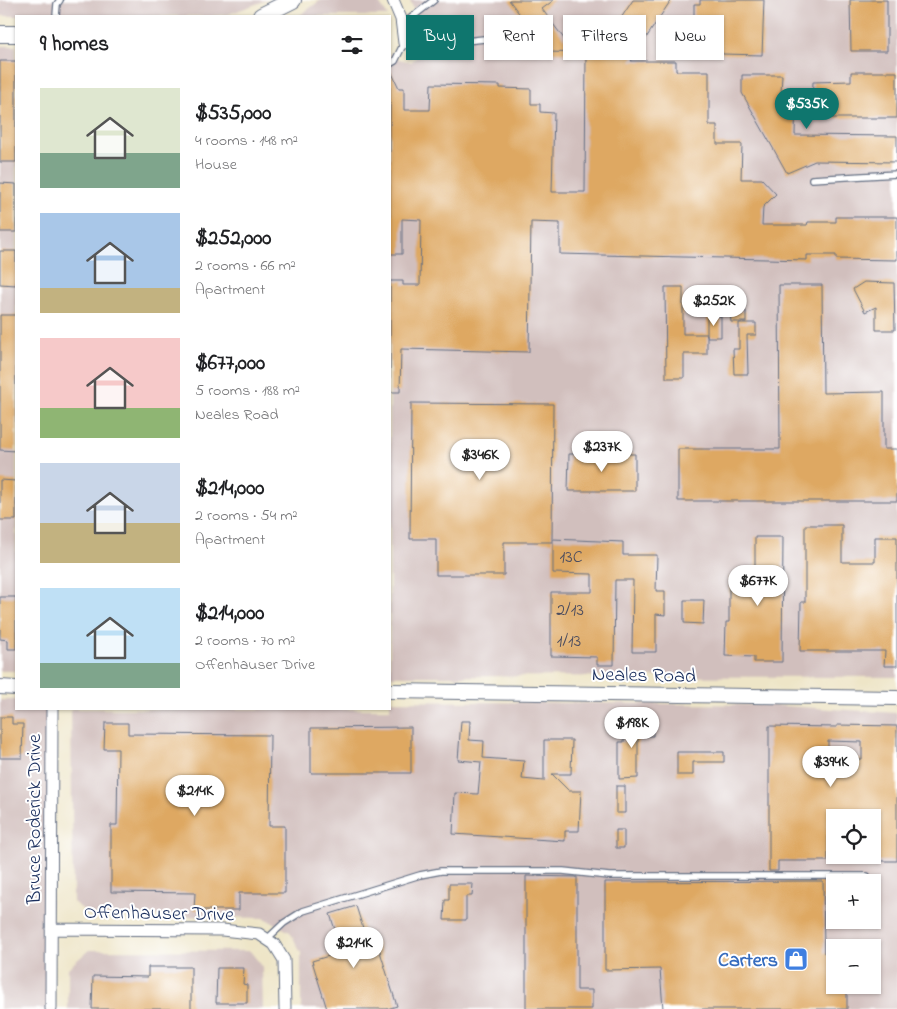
<!DOCTYPE html>
<html lang="en">
<head>
<meta charset="utf-8">
<style>
  body { margin:0; font-family:"Indie Flower",sans-serif; background:#f2f2f2; color:#202124; height:100vh; display:flex; flex-direction:column; font-size:19px; white-space:nowrap }
  * { box-sizing:border-box; margin:0 }
  p { font-size:16px; color:#757577 }
  .icon { flex:none; width:28px; height:28px; fill:none; stroke:currentColor; stroke-width:2; stroke-linecap:round; stroke-linejoin:round }
  .map { position:relative; flex:1; overflow:hidden }
  .sheet { position:absolute; left:15px; top:15px; width:376px; height:695px; display:flex; flex-direction:column; background:#fff; border-radius:0px; box-shadow:0 1px 4px #0004 }
  .sheet>* { flex:none }
  .banner { position:absolute; left:406px; top:15px; width:415px; height:45px; display:flex; gap:10px }
  .controls { position:absolute; left:826px; top:809px; display:grid; gap:10px }
  .controls a { display:grid; place-items:center; width:55px; height:55px; border-radius:0px; background:#fff; box-shadow:0 1px 4px #0004; font-size:25px }
  .price { position:absolute; translate:-50% -42px; padding:0 11px; border-radius:18px; background:#fff; color:#222; font-size:16px; line-height:32px; filter:drop-shadow(0 1px 2px #0008) }
  .price::after { content:''; position:absolute; left:50%; top:30px; width:15px; height:11px; margin-left:-8px; background:inherit; clip-path:polygon(0 0,100% 0,50% 100%) }
  .price.active { background:#0f766e; color:#fff }
  ul { padding:0; list-style:none }
  li { display:flex; align-items:center; gap:15px; height:125px; padding:0 25px }
  li span { display:grid; place-items:center; flex:none; width:140px; height:100px; border-radius:0px; color:#555 }
  li>.icon { margin-inline-start:auto }
  span .icon { width:60px; height:60px; fill:#fffc; stroke-width:1 }
  li b { font-size:21px }
  h2 { display:flex; justify-content:space-between; align-items:center; height:60px; padding:0 25px; font-size:21px }
  .pill { padding:0 18px; border-radius:0px; background:#fff; box-shadow:0 1px 4px #0004; font-size:18px; line-height:45px }
  .pill.active { background:#0f766e; color:#fff }
  .map>svg:first-child { display:block }
</style>
</head>
<body>
<div class="map">
<svg width="897" height="1009" viewBox="0 0 897 1009">
  <rect width="100%" height="100%" fill="#fff"/>
  <filter id="ink" filterUnits="userSpaceOnUse"><feTurbulence type="fractalNoise" baseFrequency=".02" numOctaves="2"/><feDisplacementMap in="SourceGraphic" scale="10" xChannelSelector="R" yChannelSelector="G"/><feConvolveMatrix kernelMatrix="1 2 1 2 8 2 1 2 1" color-interpolation-filters="sRGB"/></filter>
  <filter id="wash" filterUnits="userSpaceOnUse"><feTurbulence type="fractalNoise" baseFrequency=".0096" numOctaves="4" result="noise"/><feDisplacementMap in="SourceGraphic" scale="20" xChannelSelector="R" yChannelSelector="G"/><feGaussianBlur stdDeviation="1.12" result="paint"/><feColorMatrix in="noise" values="0 0 0 0 0 0 0 0 0 0 0 0 0 0 0 0 0 1.4 0 .05"/><feComposite in="paint" operator="in"/></filter>
  <g filter="url(#wash)">
    <rect width="100%" height="100%" fill="#eee5c7"/>
    <path fill="#d1bfbd" fill-rule="evenodd" d="M0,0H267L229,14L211,16H0Z
      M321,0H377L388,16H299Z
      M410,0H897V677L390,676V52L395,58L411,62L424,51L425,38Z
      M0,46H16V671H0Z
      M0,700H16V709H51L50,1009H0Z
      M390,701L768,705L897,713V1009H301V953L290,932L264,918L89,914L73,902L71,709H390ZM835,818H872V855H835ZM835,882H872V920H835ZM835,948H872V985H835Z
      M89,950L250,951L262,966L263,1009H68V968Z"/>
    <g id="blocks">
      <path fill="#dea862" fill-rule="evenodd" d="M509,0H554L542,9L565,40L566,25H572L573,21H619L633,0H671L631,61H676V71H709V125H717V144H742L741,179H762L776,194L763,207L762,225H807L808,222H836V217H897V260L836,259V255H807V260L560,254V223L531,222L529,352L401,349L400,392H390V281H403V285H420L421,220L402,219V254H390V69L399,88H404V110H430L431,84L500,85V88L531,89V104H540V112L554,113L552,192H585L586,53L548,52Z
        M700,0H764L762,55L723,54L716,44L710,47L694,20V4H700Z
        M850,0H887V51H851Z
        M0,61H16V162H0Z
        M851,72H897V118H832V103H812L813,82L851,81Z
        M742,75H782L781,93H796L795,135L897,136V162L815,161L787,173L742,93Z
        M0,183L16,184V232H0Z
        M0,251H16V285L0,284Z
        M864,282L894,283L895,330H876V307L865,312L853,289Z
        M779,285H822L823,393L884,392V449H897V501H678V449H780Z
        M665,287H683V334H707V354H684V378H666Z
        M746,311V322H731L730,312Z
        M0,315H16V451L0,450Z
        M707,316H721V337H707Z
        M739,323H756V335H747L748,374H734L733,349H739Z
        M411,403L553,404L552,542H504V575H436V539H410Z
        M569,454H635V491H568Z
        M0,480L16,481V520H0Z
        M805,525H842V562H875V537H897V666H884L885,651H800L801,602H805Z
        M755,537H783L782,662H754V657L725,656L726,622H729V577H755Z
        M553,539L623,542V555H657L656,591H665V615L656,614V652H632L633,580H615L614,665H597V657L551,656V592H592V574L553,573Z
        M0,597H16V649H8V640L0,639Z
        M684,600H704L703,624L684,623Z
        M0,717H12V724H23L22,758H0Z
        M461,721H470L469,740L484,741L483,758L524,761L522,779L544,781V740H572L571,774H552L569,791H581L579,831H565V841L453,834L455,793L478,794L481,762L458,760Z
        M105,723H128V734L270,735L269,826H285V893H239V910H194L195,893L111,892V825H117L118,749H104Z
        M624,723H653V736H638V778L619,779V742H624Z
        M837,725L897,726V861H872V818H828V861H778V871H769V726L837,727ZM828,741L862,742V759H828Z
        M411,727V773H311V728Z
        M677,752H724V762H693V775H677Z
        M616,786H625V813H616Z
        M616,830H624V848H616Z
        M526,876L577,877V990H592V1009H526Z
        M823,881L824,953H835V985H847V1009H663L660,969L605,970V882Z
        M449,884H473L472,896H466V920H444L445,900H449Z
        M356,906L368,944L377,942L397,1006L387,1009H327L312,961L342,952L330,914Z
        M148,967H191V1009H92L93,976L148,977Z
        M217,968H244L243,984L247,985V1003H216Z"/>
    </g>
  </g>
  <g filter="url(#ink)">
    <use href="#blocks" fill-opacity="0" stroke="#656f83" stroke-width="1"/>
    <g fill="none" stroke-linecap="round" stroke-linejoin="round">
      <g stroke="#656f83" stroke-width="8">
        <path id="service" d="M56,16L57,4L60,0
          M402,25L434,0
          M390,64L395,61L404,43L428,45L503,37
          M812,179L897,174
          M268,938L284,923L303,911L420,875L441,871H563L609,876H867"/>
      </g>
      <g stroke="#656f83" stroke-width="13">
        <path id="minor" d="M393,0L401,19L404,43
          M51,929L222,930L259,934L274,944L284,960L285,1009
          M51,1009L52,709"/>
      </g>
      <g stroke="#656f83" stroke-width="16">
        <path id="tertiary" d="M0,687L16,688
          M390,691L897,698"/>
      </g>
      <g stroke="#656f83" stroke-width="18">
        <path id="secondary" d="M261,16L293,0
          M0,34H16"/>
      </g>
      <use href="#service" stroke="#fff" stroke-width="5.5"/>
      <use href="#minor" stroke="#fff" stroke-width="11"/>
      <use href="#tertiary" stroke="#fff" stroke-width="14"/>
      <use href="#secondary" stroke="#fff" stroke-width="16"/>
    </g>
  </g>
  <defs>
    <g id="shop-square" transform="scale(1.25)"><rect x="-9" y="-9" width="18" height="18" rx="4" fill="#3f7fe0" stroke="#fff"/><path d="M-5-2.5h2.3a2.7 3.5 0 0 1 5.4 0H5L5.5 6h-11ZM-1.5-2.5h3a1.5 2.3 0 0 0-3 0Z" fill="#fff"/></g>
  </defs>
  <g fill-rule="evenodd">
    <use href="#shop-square" x="796" y="959"/>
  </g>
  <g text-anchor="middle" stroke-width="4" stroke-linejoin="round" paint-order="stroke">
    <g font-size="18" fill="#4c4d5f">
      <text x="571" y="562">13C</text>
      <text x="570" y="615">2/13</text>
      <text x="569" y="646">1/13</text>
    </g>
    <g font-size="20" fill="#1b2f5e" stroke="#fff">
      <text transform="translate(644 674) rotate(1)" y="7">Neales Road</text>
      <text transform="translate(33 819) rotate(-90)" y="7">Bruce Roderick Drive</text>
      <text transform="translate(159 912) rotate(1)" y="7">Offenhauser Drive</text>
    </g>
    <g font-size="20" font-weight="bold" fill="#366cbe" stroke="#fff" text-anchor="end">
      <text x="778" y="966">Carters</text>
    </g>
  </g>
</svg>
<div class="controls">
<a><svg class="icon" aria-label="locate" viewBox="0 0 24 24"><circle cx="12" cy="12" r="6"/><path d="M12 2v4M12 18v4M2 12h4M18 12h4"/></svg></a>
<a>+</a>
<a>−</a>
</div>
<b class="price active" style="left:807px;top:130px">$535K</b>
<b class="price" style="left:714px;top:327px">$252K</b>
<b class="price" style="left:602px;top:473px">$237K</b>
<b class="price" style="left:480px;top:481px">$346K</b>
<b class="price" style="left:758px;top:607px">$677K</b>
<b class="price" style="left:632px;top:749px">$198K</b>
<b class="price" style="left:831px;top:788px">$394K</b>
<b class="price" style="left:195px;top:817px">$214K</b>
<b class="price" style="left:354px;top:969px">$214K</b>
<div class="banner">
<a class="pill active">Buy</a>
<a class="pill">Rent</a>
<a class="pill">Filters</a>
<a class="pill">New</a>
</div>
<section class="sheet">
<h2>9 homes<svg class="icon" aria-label="filters" viewBox="0 0 24 24"><path d="M4 7h16M4 17h16"/><circle cx="9" cy="7" r="2"/><circle cx="15" cy="17" r="2"/></svg></h2>
<ul>
<li><span style="background:linear-gradient(#dfe7d0 65%,#7fa58c 0)"><svg class="icon" aria-label="home" viewBox="0 0 24 24"><path d="M3 11l9-7 9 7M6 9v11h12V9"/></svg></span><div><b>$535,000</b><p>4 rooms · 148 m²</p><p>House</p></div></li>
<li><span style="background:linear-gradient(#a9c7e8 75%,#c2b280 0)"><svg class="icon" aria-label="home" viewBox="0 0 24 24"><path d="M3 11l9-7 9 7M6 9v11h12V9"/></svg></span><div><b>$252,000</b><p>2 rooms · 66 m²</p><p>Apartment</p></div></li>
<li><span style="background:linear-gradient(#f6c9c9 70%,#8fb573 0)"><svg class="icon" aria-label="home" viewBox="0 0 24 24"><path d="M3 11l9-7 9 7M6 9v11h12V9"/></svg></span><div><b>$677,000</b><p>5 rooms · 188 m²</p><p>Neales Road</p></div></li>
<li><span style="background:linear-gradient(#c9d6e8 60%,#c2b280 0)"><svg class="icon" aria-label="home" viewBox="0 0 24 24"><path d="M3 11l9-7 9 7M6 9v11h12V9"/></svg></span><div><b>$214,000</b><p>2 rooms · 54 m²</p><p>Apartment</p></div></li>
<li><span style="background:linear-gradient(#bfe0f5 75%,#7fa58c 0)"><svg class="icon" aria-label="home" viewBox="0 0 24 24"><path d="M3 11l9-7 9 7M6 9v11h12V9"/></svg></span><div><b>$214,000</b><p>2 rooms · 70 m²</p><p>Offenhauser Drive</p></div></li>
</ul>
</section>
</div>
</body>
</html>
